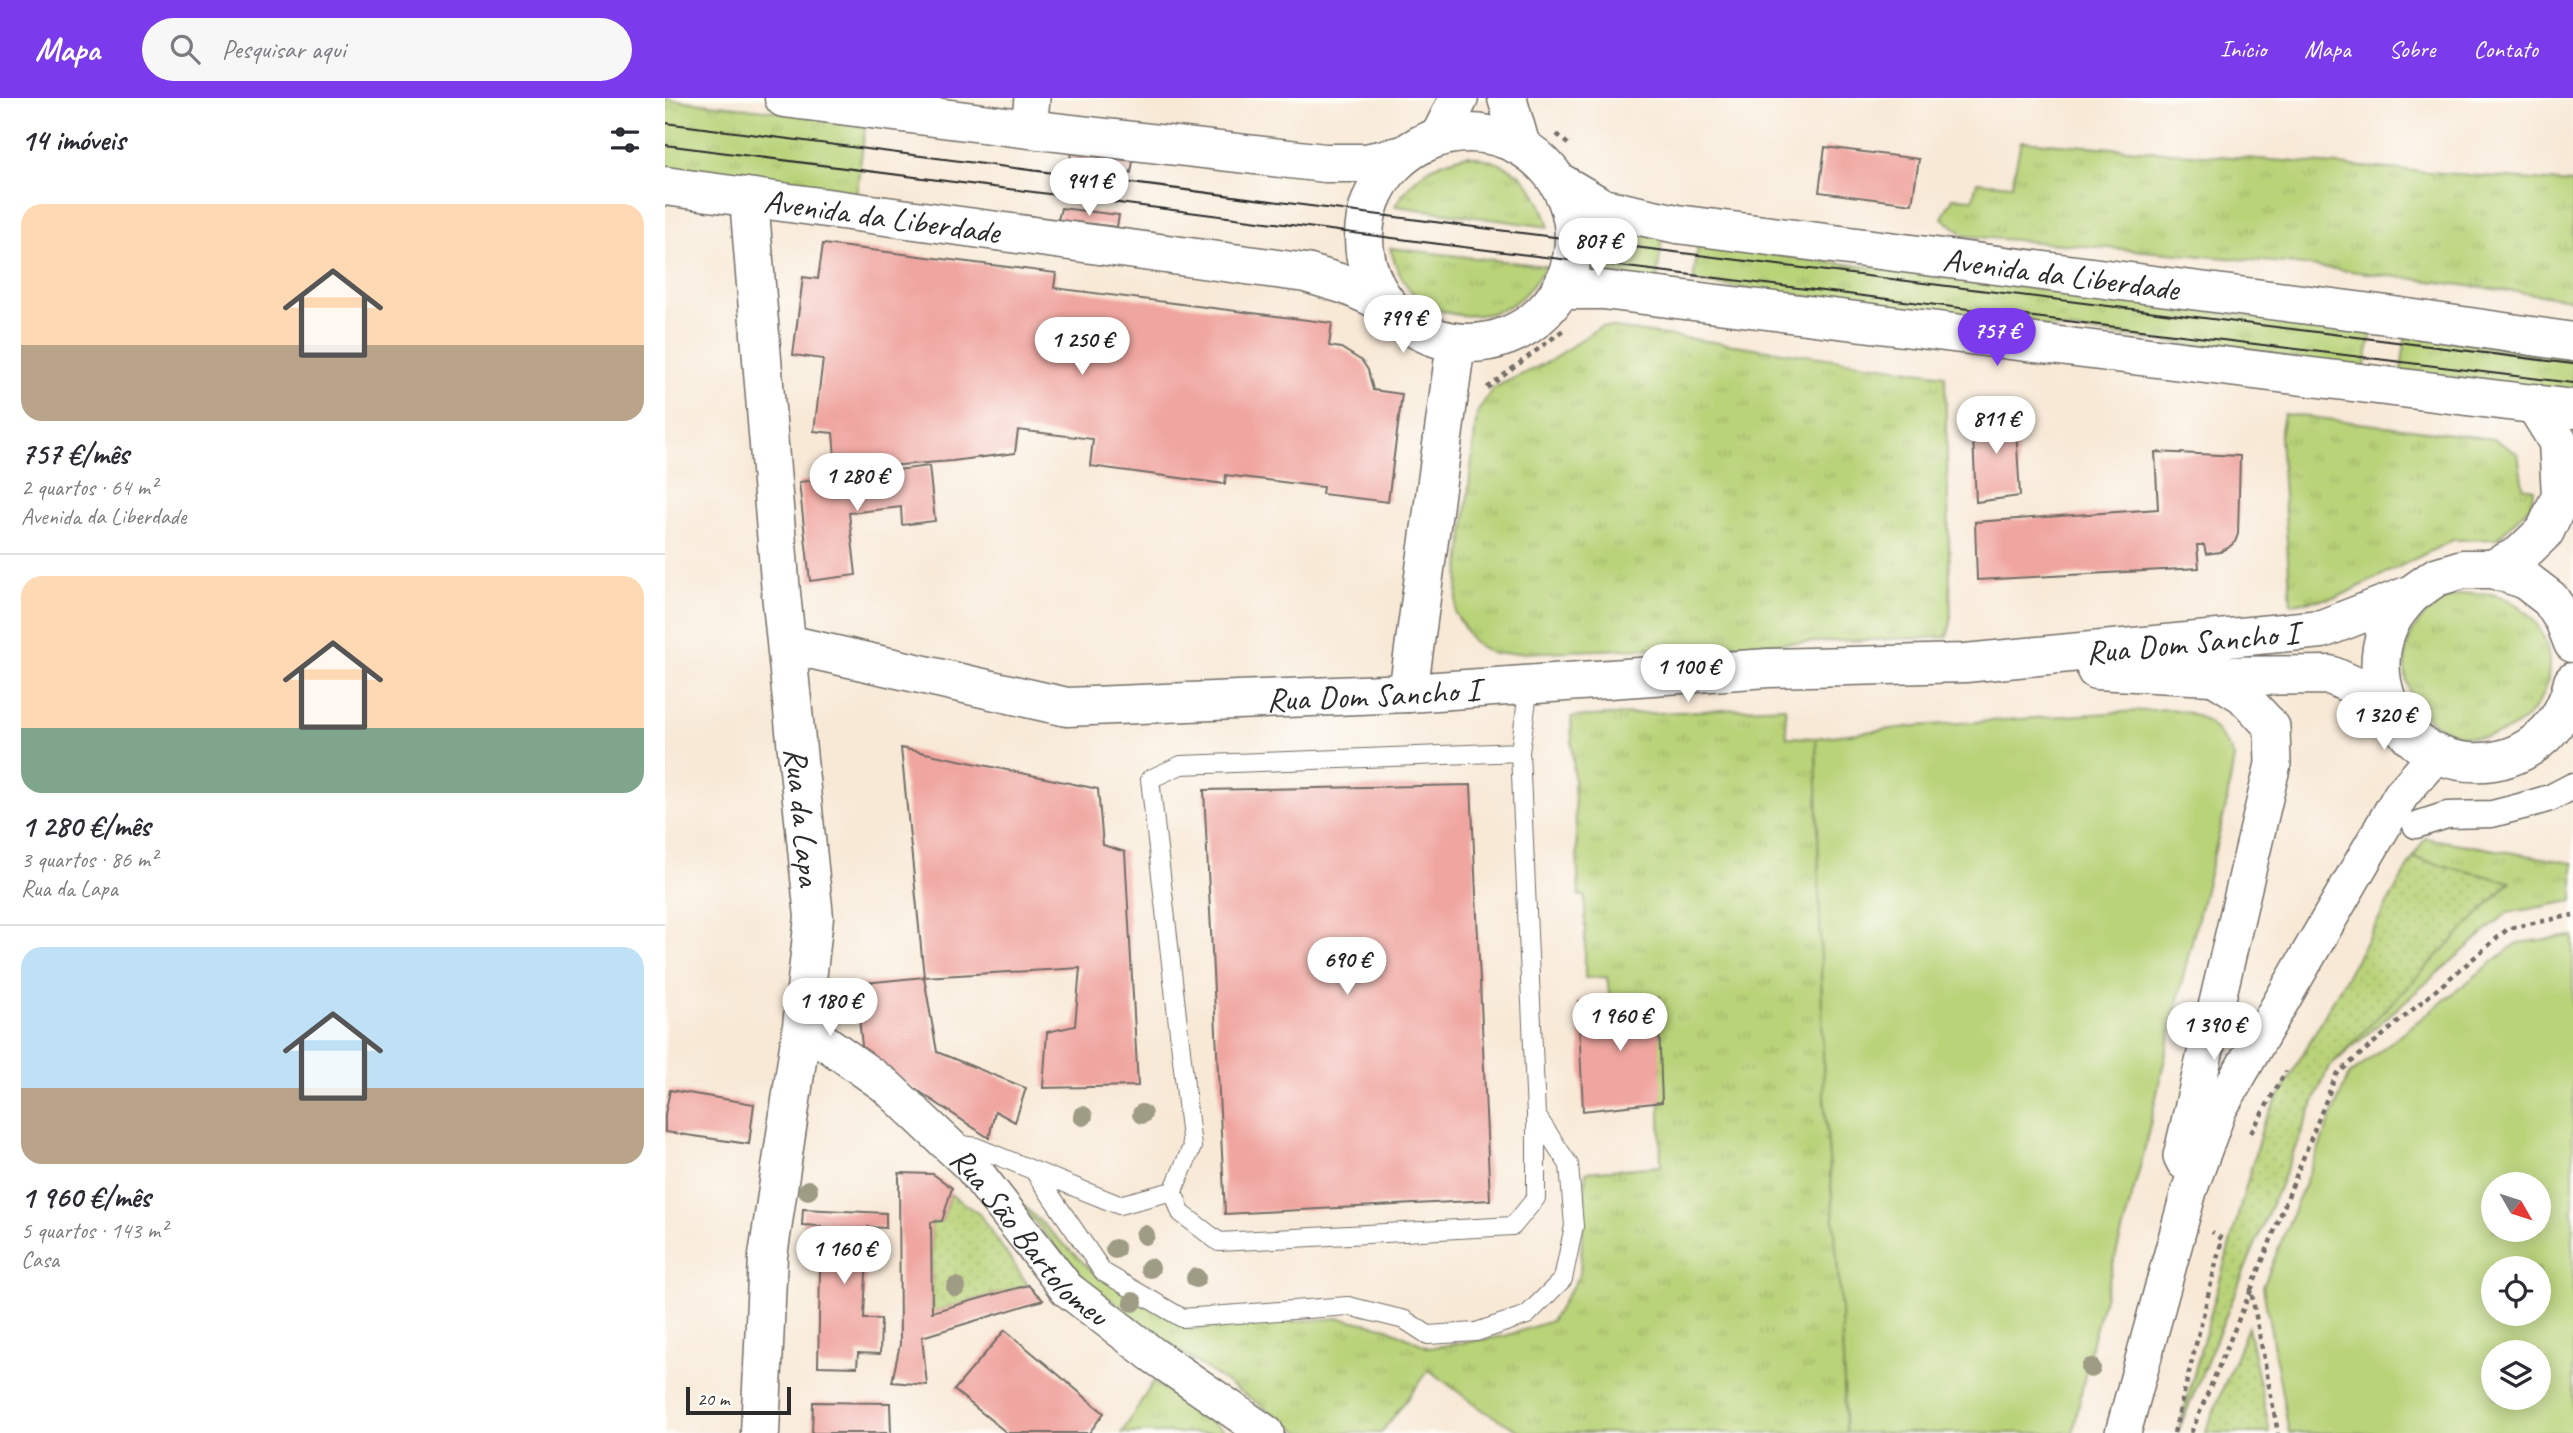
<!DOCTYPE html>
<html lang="pt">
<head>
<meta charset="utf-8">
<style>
  body { margin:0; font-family:Caveat,sans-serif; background:#f7f7f7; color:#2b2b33; height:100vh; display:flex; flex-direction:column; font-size:26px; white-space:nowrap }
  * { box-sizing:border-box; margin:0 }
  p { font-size:23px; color:#7c7c81 }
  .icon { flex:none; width:38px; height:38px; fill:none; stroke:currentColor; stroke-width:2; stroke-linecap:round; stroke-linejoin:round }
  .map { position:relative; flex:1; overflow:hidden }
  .details { display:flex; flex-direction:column; background:#fff; width:665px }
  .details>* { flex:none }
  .needle { width:46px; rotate:129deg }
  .controls { position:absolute; left:1816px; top:1074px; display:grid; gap:14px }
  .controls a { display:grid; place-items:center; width:70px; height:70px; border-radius:50%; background:#fff; box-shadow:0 4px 18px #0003; font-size:35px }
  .scale { position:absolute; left:21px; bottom:18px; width:105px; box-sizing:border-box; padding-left:7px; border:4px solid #2b2b2b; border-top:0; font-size:19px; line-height:24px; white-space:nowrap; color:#2b2b2b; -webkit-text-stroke:5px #fdfcf7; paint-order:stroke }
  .price { position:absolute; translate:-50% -60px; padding:0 16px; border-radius:24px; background:#fff; color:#222; font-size:23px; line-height:46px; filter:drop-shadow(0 2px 4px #0008) }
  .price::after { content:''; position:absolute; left:50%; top:42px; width:21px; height:16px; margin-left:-10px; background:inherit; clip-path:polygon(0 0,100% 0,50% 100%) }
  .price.current { background:#7c3aed; color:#fff }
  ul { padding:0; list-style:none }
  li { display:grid; align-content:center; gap:14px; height:371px; padding:0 21px }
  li+li { border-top:2px solid #e1e1e2 }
  li span { display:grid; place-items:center; height:217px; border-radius:21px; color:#555 }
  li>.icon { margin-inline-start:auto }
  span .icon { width:126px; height:126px; fill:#fffc; stroke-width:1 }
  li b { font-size:30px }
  h2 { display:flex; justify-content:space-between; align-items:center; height:84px; padding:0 21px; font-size:30px }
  header { display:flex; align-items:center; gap:42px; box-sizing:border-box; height:98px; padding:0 35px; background:#7c3aed; color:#fff }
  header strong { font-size:33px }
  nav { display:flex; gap:38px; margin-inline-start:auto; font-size:24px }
  .search { width:490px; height:63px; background:#f7f7f7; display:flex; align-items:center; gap:18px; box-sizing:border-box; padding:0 24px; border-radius:38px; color:#7c7c81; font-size:26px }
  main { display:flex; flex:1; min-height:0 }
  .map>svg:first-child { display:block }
</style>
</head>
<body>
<header>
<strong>Mapa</strong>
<div class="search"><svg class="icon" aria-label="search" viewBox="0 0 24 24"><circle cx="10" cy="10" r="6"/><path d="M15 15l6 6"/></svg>Pesquisar aqui</div>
<nav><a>Início</a><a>Mapa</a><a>Sobre</a><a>Contato</a></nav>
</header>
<main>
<section class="details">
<h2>14 imóveis<svg class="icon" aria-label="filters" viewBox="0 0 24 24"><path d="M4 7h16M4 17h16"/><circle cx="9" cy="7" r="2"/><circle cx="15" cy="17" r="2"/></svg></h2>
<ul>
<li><span style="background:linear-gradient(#ffd9b3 65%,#b9a48a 0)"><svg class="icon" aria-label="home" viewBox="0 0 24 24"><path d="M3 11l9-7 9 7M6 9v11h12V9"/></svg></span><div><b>757 €/mês</b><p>2 quartos · 64 m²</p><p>Avenida da Liberdade</p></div></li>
<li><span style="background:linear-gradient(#ffd9b3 70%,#7fa58c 0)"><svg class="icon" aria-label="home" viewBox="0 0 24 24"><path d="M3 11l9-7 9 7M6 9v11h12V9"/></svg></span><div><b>1 280 €/mês</b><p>3 quartos · 86 m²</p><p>Rua da Lapa</p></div></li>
<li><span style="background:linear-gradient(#bfe0f5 65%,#b9a48a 0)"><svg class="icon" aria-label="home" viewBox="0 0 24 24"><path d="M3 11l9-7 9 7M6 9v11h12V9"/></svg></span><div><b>1 960 €/mês</b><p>5 quartos · 143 m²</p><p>Casa</p></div></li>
</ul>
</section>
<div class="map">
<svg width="1908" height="1335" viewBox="0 0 1908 1335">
  <defs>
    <pattern id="grass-tufts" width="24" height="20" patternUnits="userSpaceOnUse" patternTransform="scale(1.75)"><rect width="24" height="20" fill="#b9d379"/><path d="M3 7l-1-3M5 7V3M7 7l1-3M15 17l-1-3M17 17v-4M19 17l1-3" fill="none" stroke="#9fb569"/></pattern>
    <pattern id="garden-dots" width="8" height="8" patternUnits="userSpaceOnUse" patternTransform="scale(1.75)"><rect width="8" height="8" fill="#b9d379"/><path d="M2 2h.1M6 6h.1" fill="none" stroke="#9fb569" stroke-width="1.8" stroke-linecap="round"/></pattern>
  </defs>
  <rect width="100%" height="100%" fill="#fdfcf7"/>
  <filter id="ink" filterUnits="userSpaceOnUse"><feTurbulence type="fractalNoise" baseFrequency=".0143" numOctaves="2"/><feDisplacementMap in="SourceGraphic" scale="14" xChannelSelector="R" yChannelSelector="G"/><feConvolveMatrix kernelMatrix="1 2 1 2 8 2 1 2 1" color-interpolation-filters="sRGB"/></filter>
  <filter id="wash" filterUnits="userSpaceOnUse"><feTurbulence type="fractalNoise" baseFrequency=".00686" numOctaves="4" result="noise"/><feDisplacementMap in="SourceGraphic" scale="28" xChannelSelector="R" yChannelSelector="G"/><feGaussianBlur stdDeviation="1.57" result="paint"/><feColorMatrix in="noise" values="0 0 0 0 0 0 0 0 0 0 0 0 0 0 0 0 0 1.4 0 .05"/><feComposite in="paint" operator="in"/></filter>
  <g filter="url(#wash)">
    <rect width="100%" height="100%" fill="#f8e9d7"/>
    <path fill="url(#grass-tufts)" stroke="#727f52" stroke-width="2" d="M0,1L201,23L190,106L0,78Z
      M1356,43L1908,85V201L1621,165L1301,138L1277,120L1288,100L1308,101L1312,84L1347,87Z
      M803,57C852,67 869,80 884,129L730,108C750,76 766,65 803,57Z
      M933,131L997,139L992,184L927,175Z
      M1033,147L1707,234L1700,269L1028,184Z
      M725,150L881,168C873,181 865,192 854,201C823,226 773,222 746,193C735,180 730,165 725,150Z
      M936,228L1280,277L1286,525L1282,539L827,556L808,544L790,515L812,315L828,290L885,263Z
      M1741,237L1908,258V294L1736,273Z
      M1619,316L1829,341L1853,356L1858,389L1869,391L1865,408L1832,441L1788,442L1673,499L1626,506L1615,338Z
      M1740 567a72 72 0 1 1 144 0a72 72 0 1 1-144 0Z
      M1120,609L1122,639L1151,640L1159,997L1176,1210L1181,1335H858L819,1313L764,1272L716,1335H637L513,1252L422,1184L341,1091L426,1172L525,1231L675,1220L723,1230L764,1250L840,1238L886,1223L915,1176L921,1074L996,1068L993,901L945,902L942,879L920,880V798H914L906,619Z
      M1760,740L1908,765V803L1842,815L1663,970L1844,784L1748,760Z
      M488,1284L562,1335H457Z"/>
    <path fill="url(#garden-dots)" stroke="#727f52" stroke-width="2" d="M1748,760L1845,784L1663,970L1513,1334L1598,1027Z
      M285,1096L314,1116L363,1187L267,1214L266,1124L277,1123Z
      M1583,1229L1605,1335H1540Z"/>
    <path fill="#b9d379" stroke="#727f52" stroke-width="2" fill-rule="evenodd" d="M1503,611C1539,614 1551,628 1569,659L1561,708L1518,879L1478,1058L1426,1247L1408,1335H1181L1176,1210L1159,997L1151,640L1251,628Z
      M1908,838V1335H1624L1598,1189L1683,978L1852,845ZM1829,1087H1874V1132H1829ZM1829,1171H1874V1216H1829ZM1829,1255H1874V1300H1829Z"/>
    <g id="blocks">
      <path fill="#f0a6a0" d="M1160,49L1254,61L1247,106L1154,94Z
        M406,55L468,63L466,75L405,67Z
        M396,110L454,117L452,129L393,122Z
        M158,146L391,175L389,190L667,225L664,248L676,250L697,263L703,272L708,292L737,296L723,404L657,396L658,389L561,377L560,386L425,368L428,341L353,332L350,355L287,363L171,372L168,335L149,333L158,261L128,257L138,179L153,181Z
        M1350,314L1355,398L1311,404L1307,317Z
        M1490,354L1575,358L1573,436L1570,444L1563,450L1555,454L1541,456L1539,447H1532L1534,470L1312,482L1310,424L1493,411Z
        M264,368L270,423L237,427L236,409L184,415L191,477L145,483L134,384Z
        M236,650L433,691L438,747L460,754L473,988L378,990L382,934L410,928L415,870L259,879Z
        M806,687L825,1102L560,1116L539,692Z
        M259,879L272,954L361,990L350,1024L330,1013L324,1040L198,956L190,886Z
        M993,900L997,1004L918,1013L913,903Z
        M5,992L89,1006L84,1046L0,1034V1016Z
        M234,1075L268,1076L287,1090L277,1123L266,1124L267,1214L363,1187L378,1202L257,1239L262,1287L227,1284L235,1246Z
        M138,1111L221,1115V1130L203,1129L199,1221H216L215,1256L193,1255L192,1269L153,1268L156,1128L137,1127Z
        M340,1232L439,1315L424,1335H342L289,1292Z
        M148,1304L225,1305L226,1335H147Z"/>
    </g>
  </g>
  <g filter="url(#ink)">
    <use href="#blocks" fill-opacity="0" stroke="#736e67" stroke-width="2"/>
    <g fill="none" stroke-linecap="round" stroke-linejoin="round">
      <g stroke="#736e67" stroke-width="20">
        <path id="service" d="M291,1046L311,1049L454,1107L508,1093L527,1049L485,681L516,667L855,654L864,587
          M369,1073L438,1174L517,1220L683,1208L740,1222L763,1237L811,1234L862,1217L898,1181L909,1128L904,1067L871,1017
          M508,1093L516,1115L554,1144L848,1128L871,1100V1017L855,654"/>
      </g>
      <g stroke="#736e67" stroke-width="29">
        <path id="pedestrian" d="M1751,727L1782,717L1827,716L1858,708L1885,700L1908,688"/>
      </g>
      <g stroke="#736e67" stroke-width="38">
        <g id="minor">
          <path d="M364,31L367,0"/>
          <path id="s1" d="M137,928L220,987L306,1068L402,1191L488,1257L601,1335"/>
          <path d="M1519,1064L1516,1058L1608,666L1607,629L1578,598L1546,578"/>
          <path d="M1458,1335L1524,1093L1554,1011L1736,697L1771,657"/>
        </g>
      </g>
      <g stroke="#736e67" stroke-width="41">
        <g id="tertiary">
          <path d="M119,0L364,31L660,65H700L739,57"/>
          <path d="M842,0L856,48"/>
          <circle cx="804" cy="140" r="105"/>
          <path d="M775,38L794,0"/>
          <path id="s2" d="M894,84L938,110L1012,126L1722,217L1908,244"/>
          <path id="s3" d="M0,88L641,175L681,187L721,205"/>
          <path id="s4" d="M84,101L116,495L149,819L137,928L103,1158L95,1335"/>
          <path d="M895,192H938L1908,311"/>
          <path d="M1827,471L1855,457L1880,433L1896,398L1893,344L1869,305"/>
          <path d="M1747,496C1741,503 1735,509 1730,517C1717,535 1713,562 1717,584C1738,691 1885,691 1908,584"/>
          <path id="s5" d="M122,546L402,609L743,595L1103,570L1300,565L1657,531L1747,496L1771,479L1798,471H1827L1859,481L1885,501L1899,522L1908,545"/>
          <path d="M1431,572L1546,578L1665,577L1720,601"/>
          <path d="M743,595L791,245"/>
        </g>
      </g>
      <path stroke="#736e67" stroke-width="4.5" stroke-dasharray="5 5" stroke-linecap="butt" d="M892,36L906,49
        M822,290L901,230
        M1586,1035L1621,973
        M1586,1192L1671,977L1844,830L1908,817
        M1509,1335L1557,1141L1547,1134
        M1526,1335L1586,1192L1613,1335"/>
      <use href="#service" stroke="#fff" stroke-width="18"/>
      <use href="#pedestrian" stroke="#fff" stroke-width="26"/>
      <use href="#minor" stroke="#fff" stroke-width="35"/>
      <use href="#tertiary" stroke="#fff" stroke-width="38"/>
      <path stroke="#2b2b2b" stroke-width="2" d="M0,25L785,126L1908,266
        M0,47L782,147L1908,285"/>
    </g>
    <g fill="#9f9c85">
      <circle cx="477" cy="1016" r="10"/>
      <circle cx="418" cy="1018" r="10"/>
      <circle cx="143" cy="1092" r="10"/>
      <circle cx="480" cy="1137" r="10"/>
      <circle cx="450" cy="1151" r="10"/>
      <circle cx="485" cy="1170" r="10"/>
      <circle cx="531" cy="1180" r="10"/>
      <circle cx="291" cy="1189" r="10"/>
      <circle cx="468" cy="1204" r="10"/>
      <circle cx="1426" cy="1270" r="10"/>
    </g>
  </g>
  <g text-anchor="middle" stroke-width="5" stroke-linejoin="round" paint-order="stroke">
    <g font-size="33" fill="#2b2b2b" stroke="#fdfcf7">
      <text dy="12" stroke="none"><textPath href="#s3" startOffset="219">Avenida da Liberdade</textPath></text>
      <text dy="12" stroke="none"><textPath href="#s2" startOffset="514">Avenida da Liberdade</textPath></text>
      <text dy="12" stroke="none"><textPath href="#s5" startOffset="1414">Rua Dom Sancho I</textPath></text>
      <text dy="12" stroke="none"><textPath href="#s5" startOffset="593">Rua Dom Sancho I</textPath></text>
      <text dy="12" stroke="none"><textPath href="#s4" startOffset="620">Rua da Lapa</textPath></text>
      <text dy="12" stroke="none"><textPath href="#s1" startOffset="312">Rua São Bartolomeu</textPath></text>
    </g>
  </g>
</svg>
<div class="controls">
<a><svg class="needle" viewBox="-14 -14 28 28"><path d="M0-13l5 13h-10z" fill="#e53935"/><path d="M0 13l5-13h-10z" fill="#7c7c81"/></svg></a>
<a><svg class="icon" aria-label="locate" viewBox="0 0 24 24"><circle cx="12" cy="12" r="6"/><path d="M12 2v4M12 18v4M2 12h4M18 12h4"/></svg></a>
<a><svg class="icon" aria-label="layers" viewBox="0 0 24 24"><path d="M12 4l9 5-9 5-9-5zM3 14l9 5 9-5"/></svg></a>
</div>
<div class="scale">20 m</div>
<b class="price" style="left:424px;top:120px">941 €</b>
<b class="price" style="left:933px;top:180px">807 €</b>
<b class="price" style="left:738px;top:257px">799 €</b>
<b class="price current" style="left:1332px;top:270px">757 €</b>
<b class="price" style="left:417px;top:279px">1 250 €</b>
<b class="price" style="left:1331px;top:358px">811 €</b>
<b class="price" style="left:192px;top:415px">1 280 €</b>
<b class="price" style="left:1023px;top:606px">1 100 €</b>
<b class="price" style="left:1719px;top:654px">1 320 €</b>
<b class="price" style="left:682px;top:899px">690 €</b>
<b class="price" style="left:165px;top:940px">1 180 €</b>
<b class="price" style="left:955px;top:955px">1 960 €</b>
<b class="price" style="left:1549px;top:964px">1 390 €</b>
<b class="price" style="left:179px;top:1188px">1 160 €</b>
</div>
</main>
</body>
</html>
